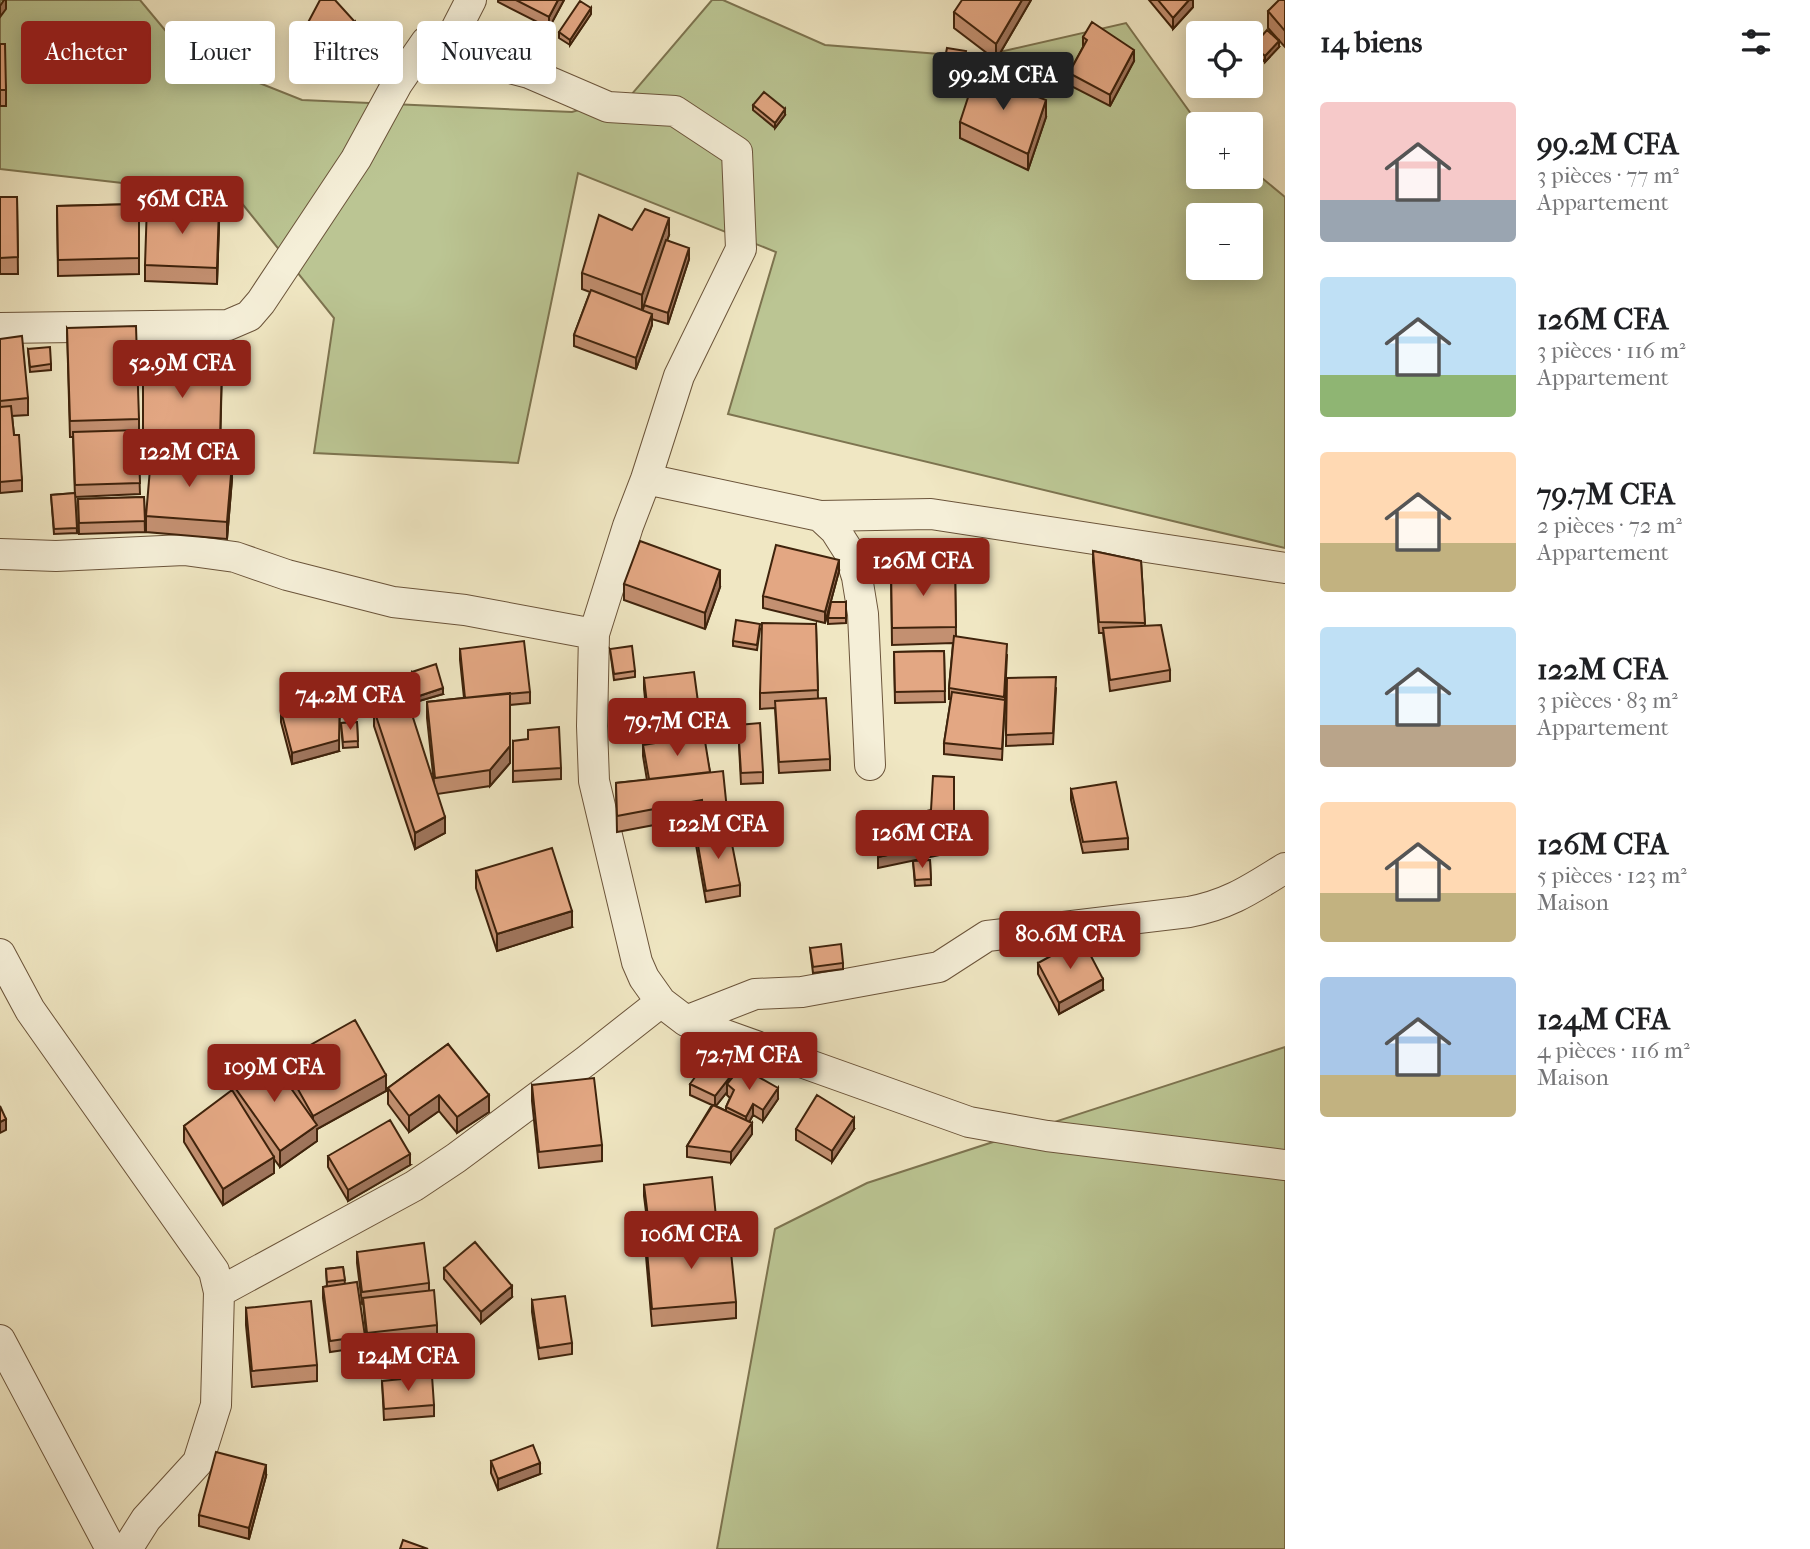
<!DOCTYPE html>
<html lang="fr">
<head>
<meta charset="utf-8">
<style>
  body { margin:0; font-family:"IM FELL French Canon",serif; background:#f2f2f2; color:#202124; height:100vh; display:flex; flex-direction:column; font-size:26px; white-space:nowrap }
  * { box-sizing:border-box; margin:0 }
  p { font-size:23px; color:#757577 }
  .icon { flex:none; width:38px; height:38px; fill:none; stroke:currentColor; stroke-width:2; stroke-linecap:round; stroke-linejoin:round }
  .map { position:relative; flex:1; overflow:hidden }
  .drawer { display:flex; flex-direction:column; background:#fff; width:525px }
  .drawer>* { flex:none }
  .hud { position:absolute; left:21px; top:21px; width:665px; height:63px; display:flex; gap:14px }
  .buttons { position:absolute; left:1186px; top:21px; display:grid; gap:14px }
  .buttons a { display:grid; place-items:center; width:77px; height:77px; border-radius:7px; background:#fff; box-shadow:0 4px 18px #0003; font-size:35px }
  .price { position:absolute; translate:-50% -60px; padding:0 16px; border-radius:7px; background:#8f2418; color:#fff; font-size:23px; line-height:46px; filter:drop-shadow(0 2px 4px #0008) }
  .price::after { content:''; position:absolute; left:50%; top:42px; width:21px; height:16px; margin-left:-10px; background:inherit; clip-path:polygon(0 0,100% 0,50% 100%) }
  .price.on { background:#222; color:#fff }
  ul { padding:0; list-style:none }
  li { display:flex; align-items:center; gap:21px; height:175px; padding:0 35px }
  li span { display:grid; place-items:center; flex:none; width:196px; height:140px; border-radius:7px; color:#555 }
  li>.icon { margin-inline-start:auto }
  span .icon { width:84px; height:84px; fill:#fffc; stroke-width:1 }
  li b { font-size:30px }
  h2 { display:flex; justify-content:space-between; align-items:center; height:84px; padding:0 35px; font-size:30px }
  .pill { padding:0 24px; border-radius:7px; background:#fff; box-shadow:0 4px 18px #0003; font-size:24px; line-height:63px }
  .pill.on { background:#8f2418; color:#fff }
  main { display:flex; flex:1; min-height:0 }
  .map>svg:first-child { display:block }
</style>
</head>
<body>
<main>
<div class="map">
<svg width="1285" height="1549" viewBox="0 0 1285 1549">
  <rect width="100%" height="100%" fill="#f0e7c3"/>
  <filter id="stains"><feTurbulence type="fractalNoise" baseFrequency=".00286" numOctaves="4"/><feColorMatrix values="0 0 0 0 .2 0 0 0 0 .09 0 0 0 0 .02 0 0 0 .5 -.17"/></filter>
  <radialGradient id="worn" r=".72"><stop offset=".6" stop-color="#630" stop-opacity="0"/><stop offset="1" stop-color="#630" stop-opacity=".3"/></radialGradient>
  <path fill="#bbc593" stroke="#7d7450" stroke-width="2" fill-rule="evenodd" d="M0,0H140L184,53L302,100L572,112L632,94L712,0H723L825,45L978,57L1126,23L1199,125V177H1251V169L1285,197V548L728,414L776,252L578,173L518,463L314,453L334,318L236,196L0,169ZM1199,215H1251V268H1199Z
    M1285,1047V1549H717L775,1229L867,1183Z"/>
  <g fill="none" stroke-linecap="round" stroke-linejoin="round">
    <g stroke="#6b543a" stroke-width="32">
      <path id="minor" d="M471,0L452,37L495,64L529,73L608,107L675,111L737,152L741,249L679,376L646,479L628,526L594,634L592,726L594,781L637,962L644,978L661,1002L686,1021L969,1122L1047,1136L1285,1165
        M0,328L228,325L249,316L261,302L356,159L397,84L426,42L452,37
        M646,479L820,516L835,530L849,552L857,577L863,614L870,765
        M820,516L931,514L1285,568
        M0,554L56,556L184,550L235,557L287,575L393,602L465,610L594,634
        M0,954L30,1010L214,1271L219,1292L216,1405L198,1462L146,1519L127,1549
        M686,1021L755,994L802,992L939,967L987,936L1189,912C1230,904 1251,889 1285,868
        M219,1292L414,1186L456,1158L586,1061L661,1002
        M0,1340L111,1549"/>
    </g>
    <use href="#minor" stroke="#f5efd8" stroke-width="30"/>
  </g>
  <path fill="#c39071" stroke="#3f230c" stroke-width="2" fill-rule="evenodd" d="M498,0H564L549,28L498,2Z
    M1031,0L996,60L954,28V12Z
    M1149,0H1193V7L1173,29Z
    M1285,0V47L1268,28V11Z
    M591,14L570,45L559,38V32Z
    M303,32L355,33L329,64L303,43Z
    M1083,37L1134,61L1110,106L1069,85V73L1083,47Z
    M0,44L6,90V106H0Z
    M1253,46L1279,47L1265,62L1253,51Z
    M966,57L961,82L942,79V73Z
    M753,105L785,115L775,128L753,110Z
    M1046,117L1028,170L960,138V122Z
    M0,197H17L18,274H0Z
    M139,204V274L58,276L57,206Z
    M219,224L217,284L145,281V265Z
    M632,230L669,235L667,240L689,259L668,324L652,319V325L636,369L574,346V335L590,292L582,289V273Z
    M67,328L139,419V435H138L140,494L75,497L73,437H70Z
    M0,339L28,398V415L12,416L14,435L22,480V491L0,493Z
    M28,349L51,364V370L30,372Z
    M143,363L222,364L220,455L143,451Z
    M232,479L227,539L146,532V516Z
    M75,493L77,533L54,534L51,495Z
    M144,497L145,532L79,534L78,499Z
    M1093,551L1141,561L1145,626L1170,670V681L1110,691L1103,633H1099L1093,562Z
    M955,568L956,637L1007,655L1002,760L944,754V743L951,699H949V688L953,643L892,645L891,569Z
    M839,571L825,623L763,608V596Z
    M624,584L720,587L705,629L624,600Z
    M846,602V623L828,624V618Z
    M816,624L818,698L830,759V770L779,773L775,708L760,709V693Z
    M760,629L757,650L733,646V641Z
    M460,649L530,692V703L510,705V763L490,786L437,794L445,833L415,849L374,726V710L434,783L427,718V702L464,698L460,660Z
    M610,649L635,671V677L614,680Z
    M944,651L945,702L895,703L894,652Z
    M412,672L443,694L419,701L412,677Z
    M644,678L702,732L710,772L728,820V834L740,885V896L706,902L696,845V834H703L702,816L617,832L616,783L647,780L643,756V745L650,744L644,689Z
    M1007,678L1056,688L1053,744L1006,746Z
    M281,711L339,751L292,764L281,722Z
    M357,722L358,747L343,748L341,723Z
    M738,725L763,772V783L741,784Z
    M513,741L561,768V779L513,782Z
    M1071,789L1128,838V849L1083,853L1071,800Z
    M930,860L931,885L915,886L913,861Z
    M476,871L572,927L497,951L476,888Z
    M810,948L843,963V969L813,973Z
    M1038,963L1103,990L1059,1014L1038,974Z
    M448,1044L489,1112L457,1133L439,1111L409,1132L388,1104V1088Z
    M282,1061L386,1091L317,1129V1141L280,1167L274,1159V1173L223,1205L184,1142V1126L231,1092V1082L282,1075Z
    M740,1068L778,1099L763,1121L753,1115L749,1122L752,1134L731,1163L687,1157V1146L712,1105L690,1095V1084ZM727,1092V1095L730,1098L726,1107V1111L716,1106Z
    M532,1085L602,1145V1161L539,1168L532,1101Z
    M796,1129H854L832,1162L796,1140Z
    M328,1156L410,1165L348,1201L328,1167Z
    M644,1185L716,1217V1228L649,1236L644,1196Z
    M646,1239L736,1302V1318L652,1326L646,1256Z
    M357,1252L429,1283V1291L437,1325V1336L367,1344L363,1302L362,1303L357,1263Z
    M343,1267L345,1284L365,1336V1347L330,1352L323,1298V1287L327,1286L326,1269Z
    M444,1268L512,1297L481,1323L444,1279Z
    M532,1300L572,1343V1354L539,1359L532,1312Z
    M246,1308L317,1365V1381L252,1387L246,1325Z
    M382,1381L434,1405V1416L384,1420Z
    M491,1461L540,1474L498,1490L491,1473Z
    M266,1476L249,1539L199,1526V1515Z"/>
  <path fill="#9f755c" stroke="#3f230c" stroke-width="2" d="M4,0H6V9L0,17V6Z
    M558,0H564L549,28V17Z
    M1022,0H1031L996,60V44Z
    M1189,0H1193V7L1173,29V18Z
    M591,8V14L570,45V40Z
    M355,22V33L329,64V53Z
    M1279,41V47L1265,62V56Z
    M1134,50V61L1110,106V95Z
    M1046,100V117L1028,170V154Z
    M785,109V115L775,128V123Z
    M219,208V224L217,284V268Z
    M669,218V235L642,312V295Z
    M689,248V259L668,324V313Z
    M652,314V325L636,369V358Z
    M232,463V479L227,539V522Z
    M839,560V571L825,623V612Z
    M720,570V587L705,629V613Z
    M443,688V694L419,701V696Z
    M340,693L339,751L292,764V753Z
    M510,746V763L490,786V770Z
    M954,777V852L878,868V857L954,841Z
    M445,817V833L415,849V833Z
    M572,911V927L497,951V934Z
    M1103,979V990L1059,1014V1003Z
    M740,1064V1075L727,1084V1092L715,1107V1096Z
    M386,1075V1091L317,1129V1141L280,1167V1151L313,1128V1116Z
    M778,1088V1099L763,1121V1110Z
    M439,1095V1111L409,1132V1116Z
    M489,1095V1112L457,1133V1117Z
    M753,1104V1115L746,1128V1117Z
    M854,1118V1129L832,1162V1151Z
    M6,1119V1130L0,1133V1122Z
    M752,1123V1134L731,1163V1152Z
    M410,1154V1165L348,1201V1190Z
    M274,1157V1173L223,1205V1189Z
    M512,1286V1297L481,1323V1312Z
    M540,1463V1474L498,1490V1479Z
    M266,1465V1476L249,1539V1528Z"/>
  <path fill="#e3a783" stroke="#3f230c" stroke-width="2" d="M320,0H335L355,22L329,53L303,32Z
    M516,0H558L549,17Z
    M962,0H1022L996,44L954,12Z
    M1158,0H1189L1173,18Z
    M1279,0H1285V31L1268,11Z
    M580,1L591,8L570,40L559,32Z
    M1092,22L1134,50L1110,95L1069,73L1087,40L1083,37Z
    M1267,30L1279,41L1265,56L1253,46Z
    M0,44H5L6,90H0Z
    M947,48L966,51L961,76L942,73Z
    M976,73L1046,100L1028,154L960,122Z
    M764,92L785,109L775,123L753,105Z
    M0,197H17L18,257L0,258Z
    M139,204V258L58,260L57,206Z
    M147,204L219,208L217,268L145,265Z
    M645,209L669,218L642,295L582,273L599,215L632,230Z
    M666,240L689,248L668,313L644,305Z
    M591,290L652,314L636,358L574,335Z
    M136,326L139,419L70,421L67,328Z
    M22,336L28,398L0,401V339Z
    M50,347L51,364L30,367L28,349Z
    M143,363L222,364L220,439L143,435Z
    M11,406L14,435H19L22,480L0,482V407Z
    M138,430L140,483L75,485L73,432Z
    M151,457L232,463L227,522L146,516Z
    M75,493L77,528L54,529L51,495Z
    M144,497L145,521L79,523L78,499Z
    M640,541L720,570L705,613L624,584Z
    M776,545L839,560L825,612L763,596Z
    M1093,551L1141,561L1145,623L1099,622Z
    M955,568L956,627L892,628L891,569Z
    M831,602H846V618H828Z
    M736,620L760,624L757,645L733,641Z
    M762,623L816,624L818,690L760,693Z
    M1161,625L1170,670L1110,680L1103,628Z
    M954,636L1007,644L1004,697L949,688Z
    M524,641L530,692L465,698L460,649Z
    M632,646L635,671L614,674L610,649Z
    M944,651L945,691L895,692L894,652Z
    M436,664L443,688L419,696L412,672Z
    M694,672L702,732L651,738L644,678Z
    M1056,677L1053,733L1006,735L1007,678Z
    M952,692L1005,700L1002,749L944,743Z
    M340,693L339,740L292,753L281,711Z
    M510,693V746L490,770L435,778L427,702Z
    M826,698L830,759L779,762L775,701Z
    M407,699L445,817L415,833L374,710Z
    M357,722L358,741L343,742L341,723Z
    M760,723L763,772L741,773L738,725Z
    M559,727L561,768L513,771V741L528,739V730Z
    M704,735L710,772L649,779L643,745Z
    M723,771L728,820L704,823L702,800L617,816L616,783Z
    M933,776L954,777V841L878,857L879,822L931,810Z
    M1116,782L1128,838L1083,842L1071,789Z
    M696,834H730L740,885L706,891Z
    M552,848L572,911L497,934L476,871Z
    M930,860L931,879L915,880L913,861Z
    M1082,939L1103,979L1059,1003L1038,963Z
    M841,944L843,963L813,967L810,948Z
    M355,1020L386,1075L313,1116L282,1061Z
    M448,1044L489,1095L457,1117L439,1095L409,1116L388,1088Z
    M714,1051L740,1064L715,1096L690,1084Z
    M268,1056L317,1125L280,1151L231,1082Z
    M741,1067L778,1088L763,1110L753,1104L746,1117L726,1107L734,1090L727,1084Z
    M594,1078L602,1145L539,1152L532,1085Z
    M232,1090L274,1157L223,1189L184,1126Z
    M817,1095L854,1118L832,1151L796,1129Z
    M713,1105L752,1123L731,1152L687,1146Z
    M0,1106L6,1119L0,1122Z
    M390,1120L410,1154L348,1190L328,1156Z
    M712,1177L716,1217L649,1225L644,1185Z
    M729,1232L736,1302L652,1309L646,1239Z
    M475,1242L512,1286L481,1312L444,1268Z
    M424,1243L429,1283L362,1292L357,1252Z
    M343,1267L345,1280L327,1282L326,1269Z
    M357,1282L365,1336L330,1341L323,1287Z
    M434,1290L437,1325L367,1333L363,1298Z
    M565,1296L572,1343L539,1348L532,1300Z
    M311,1301L317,1365L252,1371L246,1308Z
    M432,1376L434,1405L384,1409L382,1381Z
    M533,1445L540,1463L498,1479L491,1461Z
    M216,1452L266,1465L249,1528L199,1515Z
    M403,1540L428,1549H400Z"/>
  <rect width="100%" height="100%" filter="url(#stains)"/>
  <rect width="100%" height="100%" fill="url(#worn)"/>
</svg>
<div class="buttons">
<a><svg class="icon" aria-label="locate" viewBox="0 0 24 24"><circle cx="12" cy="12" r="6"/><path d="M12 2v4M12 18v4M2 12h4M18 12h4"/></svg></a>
<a>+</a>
<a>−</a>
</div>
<b class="price on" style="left:1003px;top:112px">99.2M CFA</b>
<b class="price" style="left:182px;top:236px">56M CFA</b>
<b class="price" style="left:182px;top:400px">52.9M CFA</b>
<b class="price" style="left:189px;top:489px">122M CFA</b>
<b class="price" style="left:923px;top:598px">126M CFA</b>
<b class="price" style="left:350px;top:732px">74.2M CFA</b>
<b class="price" style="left:677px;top:758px">79.7M CFA</b>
<b class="price" style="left:718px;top:861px">122M CFA</b>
<b class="price" style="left:922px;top:870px">126M CFA</b>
<b class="price" style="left:1070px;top:971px">80.6M CFA</b>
<b class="price" style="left:749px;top:1092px">72.7M CFA</b>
<b class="price" style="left:274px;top:1104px">109M CFA</b>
<b class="price" style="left:691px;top:1271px">106M CFA</b>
<b class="price" style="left:408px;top:1393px">124M CFA</b>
<div class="hud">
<a class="pill on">Acheter</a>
<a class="pill">Louer</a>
<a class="pill">Filtres</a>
<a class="pill">Nouveau</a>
</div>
</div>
<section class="drawer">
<h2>14 biens<svg class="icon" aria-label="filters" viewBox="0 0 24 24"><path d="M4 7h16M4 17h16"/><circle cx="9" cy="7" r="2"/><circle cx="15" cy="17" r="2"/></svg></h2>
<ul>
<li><span style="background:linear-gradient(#f6c9c9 70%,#9aa5b1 0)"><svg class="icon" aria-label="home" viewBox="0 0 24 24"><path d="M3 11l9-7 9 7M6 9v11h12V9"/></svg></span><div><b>99.2M CFA</b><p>3 pièces · 77 m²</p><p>Appartement</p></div></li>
<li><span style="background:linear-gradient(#bfe0f5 70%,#8fb573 0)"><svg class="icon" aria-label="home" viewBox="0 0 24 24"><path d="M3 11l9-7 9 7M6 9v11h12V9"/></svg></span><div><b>126M CFA</b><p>3 pièces · 116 m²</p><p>Appartement</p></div></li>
<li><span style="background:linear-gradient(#ffd9b3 65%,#c2b280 0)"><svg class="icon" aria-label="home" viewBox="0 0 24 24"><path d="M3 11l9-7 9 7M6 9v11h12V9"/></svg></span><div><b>79.7M CFA</b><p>2 pièces · 72 m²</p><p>Appartement</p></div></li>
<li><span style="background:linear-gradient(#bfe0f5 70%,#b9a48a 0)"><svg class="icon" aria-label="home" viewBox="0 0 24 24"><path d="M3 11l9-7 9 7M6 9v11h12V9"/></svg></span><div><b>122M CFA</b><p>3 pièces · 83 m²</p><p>Appartement</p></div></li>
<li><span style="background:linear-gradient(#ffd9b3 65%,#c2b280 0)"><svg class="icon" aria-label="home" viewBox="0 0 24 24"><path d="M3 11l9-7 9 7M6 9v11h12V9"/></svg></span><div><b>126M CFA</b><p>5 pièces · 123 m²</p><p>Maison</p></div></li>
<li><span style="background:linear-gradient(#a9c7e8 70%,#c2b280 0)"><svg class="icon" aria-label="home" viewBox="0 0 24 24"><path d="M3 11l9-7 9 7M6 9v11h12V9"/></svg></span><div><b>124M CFA</b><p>4 pièces · 116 m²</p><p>Maison</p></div></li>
</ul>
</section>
</main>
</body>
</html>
